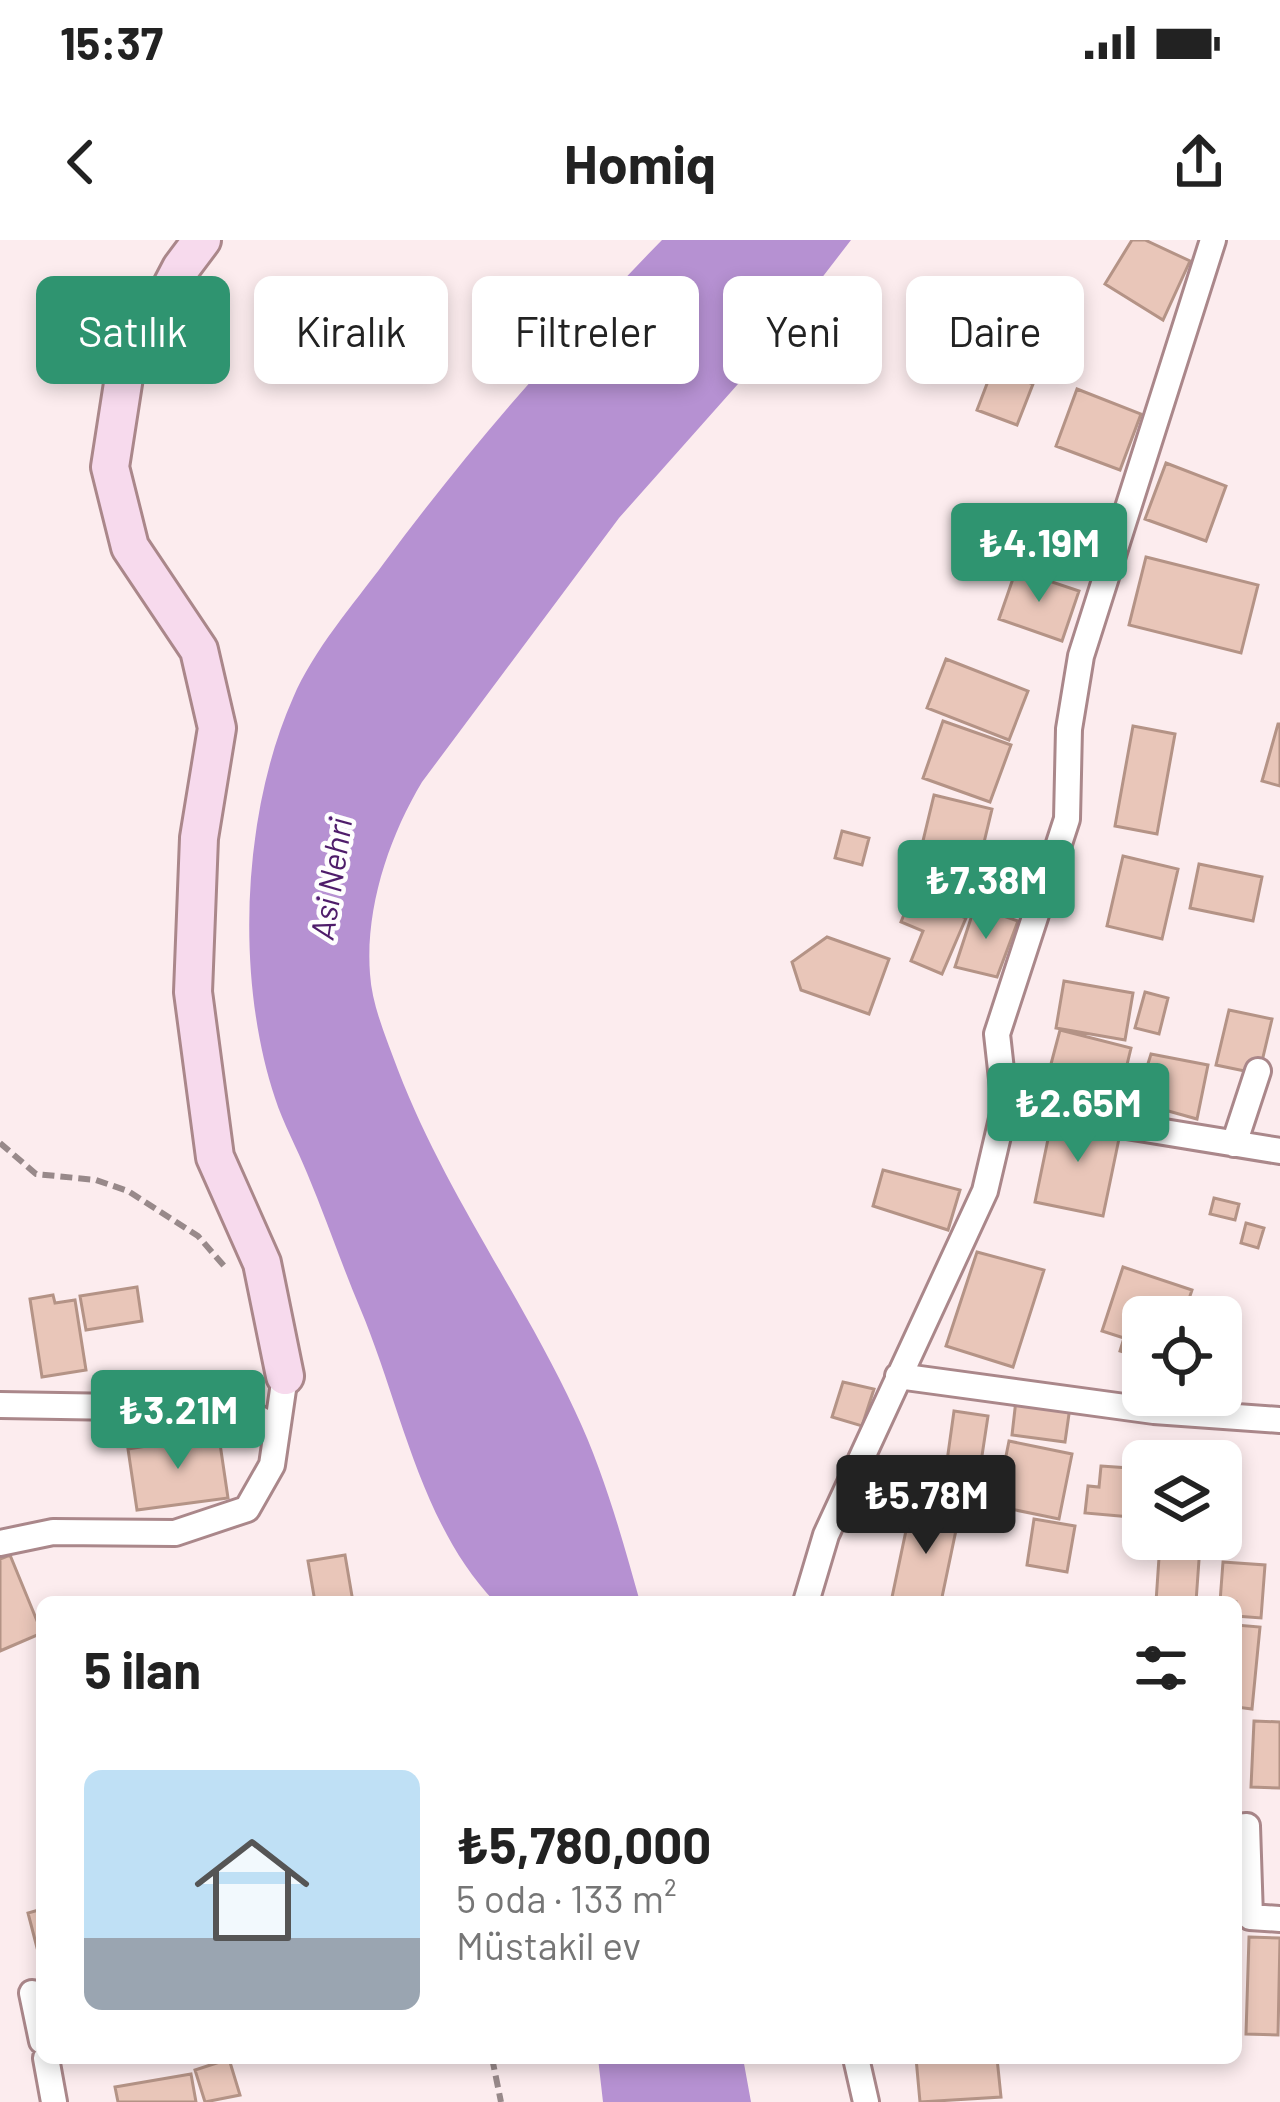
<!DOCTYPE html>
<html lang="tr">
<head>
<meta charset="utf-8">
<style>
  body { margin:0; font-family:Barlow,sans-serif; background:#f2f2f2; color:#222; height:100vh; display:flex; flex-direction:column; font-size:45px; white-space:nowrap }
  * { box-sizing:border-box; margin:0 }
  p { font-size:39px; color:#767676 }
  .icon { flex:none; width:66px; height:66px; fill:none; stroke:currentColor; stroke-width:2; stroke-linecap:round; stroke-linejoin:round }
  .map { position:relative; flex:1; overflow:hidden }
  .details { position:absolute; left:36px; top:1356px; width:1206px; height:468px; display:flex; flex-direction:column; background:#fff; border-radius:18px; box-shadow:0 6px 18px #0003 }
  .details>* { flex:none }
  .top-card { position:absolute; left:36px; top:36px; width:1209px; height:108px; display:flex; gap:24px }
  .buttons { position:absolute; left:1122px; top:1056px; display:grid; gap:24px }
  .buttons a { display:grid; place-items:center; width:120px; height:120px; border-radius:18px; background:#fff; box-shadow:0 6px 18px #0003; font-size:60px }
  .price { position:absolute; translate:-50% -102px; padding:0 27px; border-radius:12px; background:#2f9470; color:#fff; font-size:39px; line-height:78px; filter:drop-shadow(0 3px 6px #0008) }
  .price::after { content:''; position:absolute; left:50%; top:72px; width:36px; height:27px; margin-left:-18px; background:inherit; clip-path:polygon(0 0,100% 0,50% 100%) }
  .price.on { background:#222; color:#fff }
  ul { padding:0; list-style:none }
  li { display:flex; align-items:center; gap:36px; height:300px; padding:0 48px }
  li span { display:grid; place-items:center; flex:none; width:336px; height:240px; border-radius:18px; color:#555 }
  li>.icon { margin-inline-start:auto }
  span .icon { width:144px; height:144px; fill:#fffc; stroke-width:1 }
  li b { font-size:51px }
  h2 { display:flex; justify-content:space-between; align-items:center; height:144px; padding:0 48px; font-size:51px }
  .tag { padding:0 42px; border-radius:18px; background:#fff; box-shadow:0 6px 18px #0003; font-size:42px; line-height:108px }
  .tag.on { background:#2f9470; color:#fff }
  .status { display:flex; justify-content:space-between; align-items:center; height:84px; padding:0 60px; background:#fff; direction:ltr }
  .status svg { height:33px; fill:currentColor }
  header { display:flex; justify-content:space-between; align-items:center; height:156px; padding:0 48px; background:#fff; font-size:54px; font-weight:700 }
  .map>svg:first-child { display:block }
</style>
</head>
<body>
<div class="status"><b>15:37</b><svg viewBox="0 0 49 12"><path d="M0 12V9h3v3zM5 12V6h3v6zM10 12V3h3v9zM15 12V0h3v12zM26 1h20v11H26zM47 4h2v5h-2z"/></svg></div>
<header><svg class="icon" aria-label="back" viewBox="0 0 24 24"><path d="M15 5l-7 7 7 7"/></svg>Homiq<svg class="icon" aria-label="share" viewBox="0 0 24 24"><path d="M12 15V3M7 8l5-5 5 5M5 13v7h14v-7"/></svg></header>
<div class="map">
<svg width="1280" height="1862" viewBox="0 0 1280 1862">
  <rect width="100%" height="100%" fill="#fcecee"/>
  <path fill="#b691d2" d="M662,0H851L754,126L619,278L422,542C389,597 365,668 370,734C372,766 387,800 398,830C444,950 521,1055 575,1171C604,1232 622,1298 640,1362H495C420,1284 401,1165 360,1068C341,1023 326,978 307,933C297,908 283,883 275,858C235,738 242,573 293,458C314,409 353,365 384,323C469,208 562,102 662,0Z
    M598,1818H743L751,1862H603Z"/>
  <path fill="#e9c6b9" stroke="#b49386" stroke-width="3" d="M1132,0H1145L1190,21L1163,80L1105,44Z
    M993,128L1033,144L1017,185L977,170Z
    M1077,149L1141,174L1120,230L1056,206Z
    M1166,223L1226,246L1206,301L1145,279Z
    M1146,317L1258,345L1241,413L1129,385Z
    M1016,330L1079,351L1062,401L999,379Z
    M946,419L1028,451L1009,500L927,468Z
    M943,481L1011,505L990,562L923,538Z
    M1278,484H1280V546L1262,541Z
    M1133,486L1175,494L1157,594L1115,586Z
    M934,555L992,569L975,640L917,626Z
    M842,591L869,598L862,625L835,618Z
    M1123,616L1178,629L1162,699L1107,686Z
    M1199,624L1262,637L1253,681L1190,668Z
    M912,655L966,678L942,734L911,721L923,691L901,682Z
    M975,666L1018,681L997,737L955,727Z
    M827,697L889,719L869,774L801,750L792,722Z
    M1064,741L1133,753L1125,800L1056,788Z
    M1145,752L1168,758L1159,794L1135,788Z
    M1229,770L1272,779L1259,834L1216,825Z
    M1060,790L1131,808L1119,858L1047,839Z
    M1151,814L1208,825L1197,879L1136,862Z
    M1053,875L1121,889L1103,976L1035,962Z
    M883,930L960,950L948,990L873,966Z
    M1214,958L1239,964L1235,980L1210,974Z
    M1246,983L1264,988L1258,1008L1241,1003Z
    M977,1012L1044,1030L1013,1127L946,1106Z
    M1123,1027L1192,1050L1183,1077H1143V1118L1120,1111L1124,1098L1102,1091Z
    M137,1047L142,1081L86,1090L80,1056Z
    M53,1055L55,1063L75,1060L86,1130L42,1137L30,1059Z
    M843,1142L874,1149L862,1186L832,1177Z
    M1016,1160L1070,1167L1065,1202L1012,1195Z
    M954,1171L988,1176L975,1262L942,1257Z
    M182,1193L183,1201L219,1197L228,1258L137,1270L128,1209L153,1205L152,1197Z
    M1009,1201L1072,1214L1059,1279L996,1266Z
    M1101,1226L1143,1229V1278L1085,1273L1088,1246L1099,1247Z
    M931,1264L960,1271L941,1362H891L908,1281L927,1285Z
    M1034,1279L1075,1286L1067,1332L1027,1325Z
    M1160,1303L1200,1306L1196,1362H1156Z
    M10,1315L42,1393L0,1411V1319Z
    M345,1315L353,1362H315L308,1321Z
    M1223,1322L1265,1325L1261,1378L1236,1376V1362H1220Z
    M1236,1385L1260,1387L1252,1469L1236,1467Z
    M1254,1481L1280,1482V1548L1251,1547Z
    M42,1669V1727L28,1673Z
    M1249,1697L1280,1698L1278,1795L1246,1794Z
    M916,1818H997L1001,1857L920,1862Z
    M229,1819L240,1855L205,1862L195,1830Z
    M191,1834L196,1862H118L115,1847Z"/>
  <g fill="none" stroke-linecap="round" stroke-linejoin="round">
    <g stroke="#aa878a" stroke-width="30">
      <path id="street" d="M1005,866L1280,911
        M1234,904L1258,831
        M898,1136L1154,1171L1280,1180
        M0,1165L242,1169L277,1189
        M0,1303L53,1292L175,1293L247,1269L272,1225L285,1136
        M806,1362L826,1295L985,951L1005,866L997,794L1067,579L1069,489L1081,416L1213,0
        M1236,1587L1247,1586L1250,1677L1280,1679
        M32,1753L42,1801
        M46,1818L54,1862
        M856,1818L866,1862"/>
    </g>
    <g stroke="#aa878a" stroke-width="42">
      <path id="secondary" d="M202,0L181,28L124,137L110,227L130,307L199,410L217,488L199,598L193,752L215,917L262,1023L285,1136"/>
    </g>
    <path stroke="#98898a" stroke-width="6" stroke-dasharray="12 6" stroke-linecap="butt" d="M0,903L36,934L96,940L128,951L198,996L225,1027
      M492,1818L501,1862"/>
    <use href="#street" stroke="#fff" stroke-width="24"/>
    <use href="#secondary" stroke="#f7daed" stroke-width="36"/>
  </g>
  <g text-anchor="middle" stroke-width="9" stroke-linejoin="round" paint-order="stroke">
    <g font-size="33" font-style="italic" fill="#4e1c6a" stroke="#fefefe">
      <text transform="translate(331 639) rotate(-81)" y="12">Asi Nehri</text>
    </g>
  </g>
</svg>
<div class="buttons">
<a><svg class="icon" aria-label="locate" viewBox="0 0 24 24"><circle cx="12" cy="12" r="6"/><path d="M12 2v4M12 18v4M2 12h4M18 12h4"/></svg></a>
<a><svg class="icon" aria-label="layers" viewBox="0 0 24 24"><path d="M12 4l9 5-9 5-9-5zM3 14l9 5 9-5"/></svg></a>
</div>
<b class="price" style="left:1039px;top:365px">₺4.19M</b>
<b class="price" style="left:986px;top:702px">₺7.38M</b>
<b class="price" style="left:1078px;top:925px">₺2.65M</b>
<b class="price" style="left:178px;top:1232px">₺3.21M</b>
<b class="price on" style="left:926px;top:1317px">₺5.78M</b>
<div class="top-card">
<a class="tag on">Satılık</a>
<a class="tag">Kiralık</a>
<a class="tag">Filtreler</a>
<a class="tag">Yeni</a>
<a class="tag">Daire</a>
</div>
<section class="details">
<h2>5 ilan<svg class="icon" aria-label="filters" viewBox="0 0 24 24"><path d="M4 7h16M4 17h16"/><circle cx="9" cy="7" r="2"/><circle cx="15" cy="17" r="2"/></svg></h2>
<ul>
<li><span style="background:linear-gradient(#bfe0f5 70%,#9aa5b1 0)"><svg class="icon" aria-label="home" viewBox="0 0 24 24"><path d="M3 11l9-7 9 7M6 9v11h12V9"/></svg></span><div><b>₺5,780,000</b><p>5 oda · 133 m²</p><p>Müstakil ev</p></div></li>
</ul>
</section>
</div>
</body>
</html>
